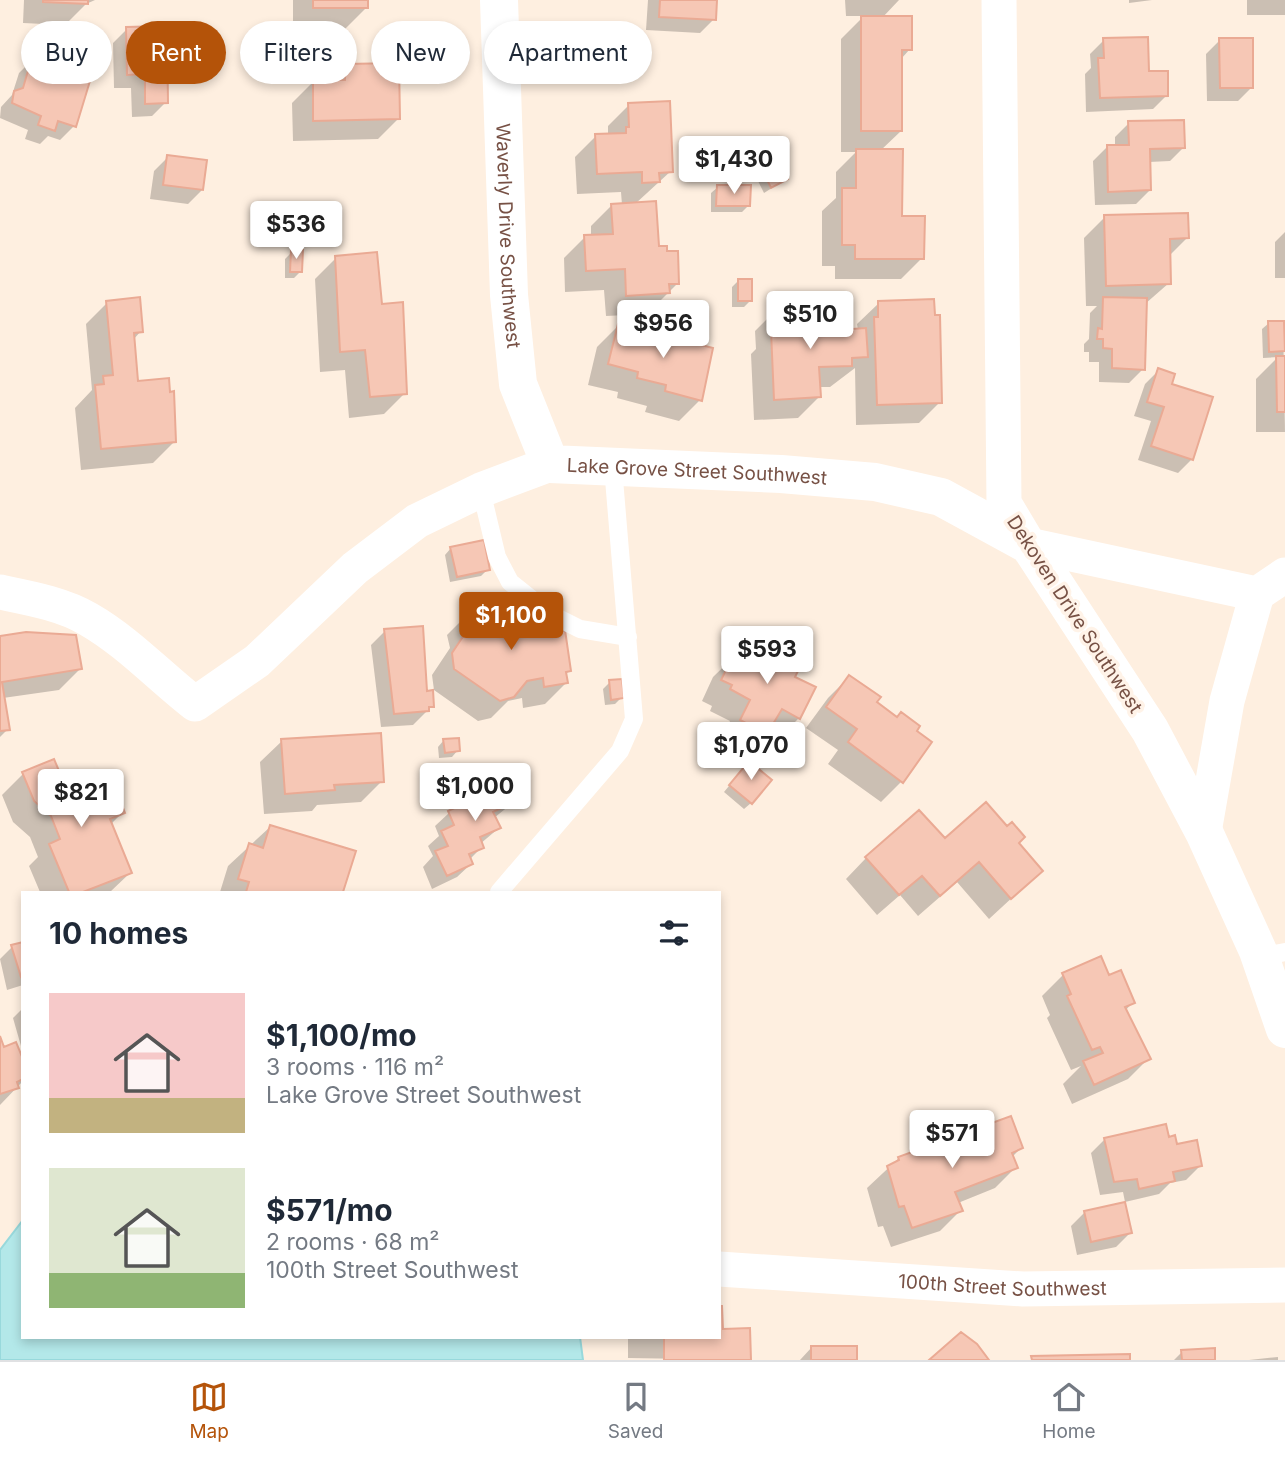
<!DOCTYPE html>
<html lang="en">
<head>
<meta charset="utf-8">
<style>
  body { margin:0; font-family:Inter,sans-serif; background:#f6f6f7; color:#1f2937; height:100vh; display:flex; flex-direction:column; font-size:26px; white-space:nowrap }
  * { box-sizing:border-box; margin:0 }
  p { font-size:23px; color:#747a83 }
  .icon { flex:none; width:38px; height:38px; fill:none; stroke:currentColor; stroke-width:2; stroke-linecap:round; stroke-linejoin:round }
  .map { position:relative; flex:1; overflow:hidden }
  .drawer { position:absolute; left:21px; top:891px; width:700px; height:448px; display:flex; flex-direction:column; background:#fff; border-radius:0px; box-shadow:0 4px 10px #0003 }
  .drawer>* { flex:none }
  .banner { position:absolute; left:21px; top:21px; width:700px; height:63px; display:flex; gap:14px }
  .price { position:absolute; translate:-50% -60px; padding:0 16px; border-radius:7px; background:#fff; color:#222; font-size:23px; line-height:46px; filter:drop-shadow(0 2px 4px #0008) }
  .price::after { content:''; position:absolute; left:50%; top:42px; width:21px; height:16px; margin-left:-10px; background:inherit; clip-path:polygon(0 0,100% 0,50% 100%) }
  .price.selected { background:#b45309; color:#fff }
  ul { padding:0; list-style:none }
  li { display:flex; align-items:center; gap:21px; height:175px; padding:0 28px }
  li span { display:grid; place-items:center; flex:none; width:196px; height:140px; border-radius:0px; color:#555 }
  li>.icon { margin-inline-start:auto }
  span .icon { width:84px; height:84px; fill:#fffc; stroke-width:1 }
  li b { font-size:30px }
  h2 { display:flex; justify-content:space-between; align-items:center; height:84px; padding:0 28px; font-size:30px }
  .tag { padding:0 24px; border-radius:32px; background:#fff; box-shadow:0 4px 10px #0003; font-size:24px; line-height:63px }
  .tag.selected { background:#b45309; color:#fff }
  .dock { display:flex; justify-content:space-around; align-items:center; height:98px; border-top:2px solid #e0e1e3; background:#fff; font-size:19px; color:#747a83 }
  .dock a { display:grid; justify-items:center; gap:4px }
  .dock .selected { color:#b45309 }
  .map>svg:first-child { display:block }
</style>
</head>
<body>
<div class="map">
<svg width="1285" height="1360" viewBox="0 0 1285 1360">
  <rect width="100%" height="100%" fill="#feefe0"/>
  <path fill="#b3e8e9" stroke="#98d9dc" stroke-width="2" d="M23,1220V1337H580L583,1360H0V1250Z"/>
  <path fill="#0003" d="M24,0H95L86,4L65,25L23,23Z
    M293,0H366V8L345,29H293Z
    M648,0H715L714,19L700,33L646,30Z
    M845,0H899L882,18L910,49L901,59V131L880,151L901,218L922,258L901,279H835V266H822V211L836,198V172L856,152H841V39L864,16H846Z
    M1129,0H1152L1129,3Z
    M1247,0H1285V15H1247Z
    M127,29L166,102L152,116L132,117L131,88H114L113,43Z
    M1104,40L1147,73L1167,95L1153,109L1086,112L1085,74L1091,68L1090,54Z
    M1220,40L1252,87L1238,101H1207L1206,54Z
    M312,46L324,64L317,70L304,69L305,53Z
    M33,59L52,71L74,126L60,140L48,136L40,144L25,139L28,130L0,118L1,107L12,95L19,73Z
    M345,66L399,118L378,139L293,141L292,103L313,82H330Z
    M629,105L671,171L635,204L678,283L647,314L606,316L604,290L565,292L564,258L585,237H591V226L612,205H622L621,192L577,194L575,157L596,136H608V126Z
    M1129,123L1184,147L1170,161L1149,162L1150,190L1136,204L1095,205L1093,161L1107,147H1115V137Z
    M168,157L202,190L188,204L150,199L154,171Z
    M777,161L786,179L764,193L755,175Z
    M718,187L749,205L742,212H711V193Z
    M1105,217L1187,238L1169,256V283L1145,304L1143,369L1129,383L1099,382V362H1089V352H1084V344L1089,339L1090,313L1097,306H1086L1084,238Z
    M1285,232V278H1275V242Z
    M292,252L300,272L294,278H285V259Z
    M336,258L380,306L405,393L384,414L349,418L345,370L320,372L315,279Z
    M738,281L750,301L744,307H732V287Z
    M107,303L141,331L133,340L137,383L174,442L153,463L81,470L75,408L92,390L86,324Z
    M879,303L940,402L919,423L856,425L855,368L830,387H819V397L798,418L754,420L751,354L756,349L755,331L776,310L813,328L858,330L857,324Z
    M1283,322L1285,432H1256V379L1278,357L1263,358L1262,329L1269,323Z
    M618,326L700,400L679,421L645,412L647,406L617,398L618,392L588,385L597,347Z
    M1159,370L1170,385L1192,459L1178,473L1138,460L1151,421L1134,416L1145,384Z
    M451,548L488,569L481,576L450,582L445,555Z
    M468,614L513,621L547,636L569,671L565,675L566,683L545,704L523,708L522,698L508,701L491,718L478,721L434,690L432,675L450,648L447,635Z
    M385,631L432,706L413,725L381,727L371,645Z
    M0,637L80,669L59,690L3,698L8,729L0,737Z
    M747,644L760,651L766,645L793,678L799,718L778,739L766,733L745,754L720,742L730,721L710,711L712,706L702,701L713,677Z
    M849,677L874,703L902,781L881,802L828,764L838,750L806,728L828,698Z
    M610,682L622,697L615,704L605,705L603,689Z
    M444,740L458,750L452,757L439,758L438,747Z
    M282,741L382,781L361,802L317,805L312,811L264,814L260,762Z
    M743,769L751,803L744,809L724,792Z
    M23,774L67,812L79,799L123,812L111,824L130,873L110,892H40L29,866L38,857L30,837L13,822L2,795Z
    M478,786L516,800L494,818L499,828L480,844L482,847L469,860L471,864L457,877L432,889L423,867L433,856L428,846L439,836L435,826L449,813L466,804L464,799Z
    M270,827L354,852L341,892H220L228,866Z
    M1007,829L1041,871L989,919L957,882L918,916L900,895L877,915L846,879L866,858Z
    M23,944V985L7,990L0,959L12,947Z
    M1063,975L1109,977L1133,1002L1125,1011L1149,1058L1128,1079L1072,1104L1063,1084L1081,1066L1071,1070L1047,1018L1050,1015L1042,996Z
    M23,1008V1053L13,1018Z
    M0,1041L3,1049L23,1063V1081L0,1105Z
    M1105,1139H1167L1200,1166L1186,1180L1170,1183L1159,1194L1125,1202L1123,1192L1100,1195L1091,1153Z
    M1021,1148L1012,1157L1016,1167L995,1188L958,1203L961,1210L940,1231L891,1247L883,1226L878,1227L867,1188L899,1158Z
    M1085,1212L1130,1233L1116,1247L1077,1255L1071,1226Z
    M721,1331L749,1360L628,1358V1337H719Z
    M812,1347L855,1360H800Z
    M1182,1352L1214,1360H1174Z
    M1278,1357V1360H1249Z"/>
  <path fill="#f6c7b5" stroke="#eaaa94" stroke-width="2" d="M43,0H88V4L43,2Z
    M313,0H368V8H313Z
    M660,0H717L716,20L659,17Z
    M861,16H912V50H902V131H861Z
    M167,26L168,103L145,104V74L127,75L126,27Z
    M1148,37L1149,71H1168V96L1100,98L1098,58H1104L1103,38Z
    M1219,38H1253V88H1220Z
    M311,44L327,45L325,64L310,63Z
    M32,57L56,64L54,69L90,81L76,127L58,121L55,131L38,125L41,116L12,103L14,91L23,88Z
    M399,63L400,119L313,121V80H345V64Z
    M670,101L673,172L659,173L660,182L642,183V172L597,174L595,134L626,133V127H629L628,103Z
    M1184,120L1185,148L1150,149L1151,190L1108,192L1107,145H1129L1128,121Z
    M856,149H903L902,216H925L924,259H855V245H842V188H856Z
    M167,155L207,160L203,190L163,185Z
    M778,158L788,179L771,188L761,167Z
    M717,185H751L750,206H716Z
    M656,201L659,246H667V251H678L679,284H669L670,293L626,296L625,269L586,271L584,235L613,234L611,204Z
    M1188,213L1189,238L1170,239L1171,284L1106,286L1104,215Z
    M291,250H303L302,272H290Z
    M377,252L382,304L403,302L407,394L370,397L365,350L340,352L335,256Z
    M738,279H752V301H738Z
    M140,297L143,332L134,333L138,381L169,378L170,392L174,391L176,442L101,449L95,385L104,384L103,376L113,375L106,301Z
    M1103,297L1147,298L1145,370L1112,368V349L1103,348V339H1097L1098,328L1102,329Z
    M934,299L935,315H940L942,403L877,405L874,317H878V301Z
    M814,306L815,326L851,325L852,329L866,328L868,357L852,358V366L819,367L821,397L774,400L771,331H776L775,308Z
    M1268,321H1284L1285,351L1269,352Z
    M618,324L713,348L702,401L665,391L666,385L637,378L638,372L608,364Z
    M1276,356H1285V412H1277Z
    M1158,368L1175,374L1172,384L1213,397L1193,460L1151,446L1164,407L1147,402Z
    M484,540L490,570L457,577L450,547Z
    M512,603L515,619L545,614L549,634L565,630L571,671L566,672L568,683L544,687L543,678L527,681L514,697L500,701L454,669L452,653L470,626L467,612Z
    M423,626L427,691L433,690L434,707H429V711L394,714L384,629Z
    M26,632L76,635L82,669L2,682L10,730L0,731V636Z
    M747,642L763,650L766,643L784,651L780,659L799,669L795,677L816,687L800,719L782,709L767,734L740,720L750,700L730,689L732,685L721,680L734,654L739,657Z
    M849,675L881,697L877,702L897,717L901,712L920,726L917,731L932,742L903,783L848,742L857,729L826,707Z
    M622,679L624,698L611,700L609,680Z
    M381,733L384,782L334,785L335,790L285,794L281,739Z
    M459,738L460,751L445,753L443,739Z
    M54,759L62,778L79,791L68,808L69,814L83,809L78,798L114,784L125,813L110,819L132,873L83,892H69L49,844L60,839L51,816L34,801L22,772Z
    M749,761L772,780L752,804L729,785Z
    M506,771L518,800L493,812L501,828L480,837L484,848L469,854L473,864L447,876L435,851L448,846L441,831L454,825L448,811L482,795L477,784Z
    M986,802L1007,826L1012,822L1025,837L1019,843L1043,871L1011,899L979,862L940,896L922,876L899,895L865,857L919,810L945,838Z
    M270,825L356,851L343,892H246L249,882L238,879L249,843L263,848Z
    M23,942V976L21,977L11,945Z
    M1101,956L1109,975L1121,970L1135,1003L1125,1007L1151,1059L1094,1085L1083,1061L1103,1053L1100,1047L1092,1050L1067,996L1071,994L1062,973Z
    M0,1036L4,1047L16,1042L23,1059V1079L17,1082L19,1088L0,1094Z
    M1011,1116L1023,1148L1012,1153L1018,1168L955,1192L963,1211L912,1228L904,1206L899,1207L887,1166L899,1160L898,1157Z
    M1166,1124L1169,1137L1175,1135L1177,1144L1197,1140L1202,1166L1173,1172L1175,1181L1139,1189L1137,1179L1114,1182L1104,1138Z
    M1125,1202L1132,1233L1091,1242L1084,1211Z
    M719,1306H722L723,1329L750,1328L751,1360H664V1337H719Z
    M961,1332L977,1344L989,1360H929Z
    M811,1346H857V1360H811Z
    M1215,1348V1360H1182L1181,1350Z
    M1130,1354V1360H1032L1031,1356Z"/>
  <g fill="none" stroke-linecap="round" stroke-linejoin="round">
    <path stroke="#fff" stroke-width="18" d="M481,490L497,557L510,582L550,614L580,629L628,637
      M499,892L620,751L634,719L613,467
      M1260,957L1285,952"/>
    <g stroke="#fff" stroke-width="35">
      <path d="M999,0L1004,503L1029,545L1257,594L1285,575"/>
      <path d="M0,592C29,598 63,604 88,619C128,642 159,676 195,704L257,661L355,568L417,521L481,490L550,464"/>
      <path d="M1204,832L1227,701L1257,594"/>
      <path id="s1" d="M719,1269L1023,1289L1285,1285"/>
    </g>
    <path stroke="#fff" stroke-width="38" id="s2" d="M499,0L509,295L518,384L550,464L781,474L875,482L941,497L1029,545L1150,730L1204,832L1258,951L1285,1029"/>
  </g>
  <g text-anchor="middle" stroke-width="7" stroke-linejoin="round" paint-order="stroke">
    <g font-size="19" fill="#775145" stroke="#fff3e8">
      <text dy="7" stroke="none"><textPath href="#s2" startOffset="236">Waverly Drive Southwest</textPath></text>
      <text dy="7" stroke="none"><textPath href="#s2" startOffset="618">Lake Grove Street Southwest</textPath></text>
      <text transform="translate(1075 614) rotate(57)" y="7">Dekoven Drive Southwest</text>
      <text dy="7" stroke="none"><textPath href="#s1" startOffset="284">100th Street Southwest</textPath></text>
    </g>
  </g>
</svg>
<b class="price" style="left:734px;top:196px">$1,430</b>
<b class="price" style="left:296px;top:261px">$536</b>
<b class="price" style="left:810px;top:351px">$510</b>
<b class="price" style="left:663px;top:360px">$956</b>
<b class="price selected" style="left:511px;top:652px">$1,100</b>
<b class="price" style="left:767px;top:686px">$593</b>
<b class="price" style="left:751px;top:782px">$1,070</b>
<b class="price" style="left:475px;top:823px">$1,000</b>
<b class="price" style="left:81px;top:829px">$821</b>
<b class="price" style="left:952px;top:1170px">$571</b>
<div class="banner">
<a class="tag">Buy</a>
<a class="tag selected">Rent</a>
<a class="tag">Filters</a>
<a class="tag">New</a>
<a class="tag">Apartment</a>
</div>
<section class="drawer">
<h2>10 homes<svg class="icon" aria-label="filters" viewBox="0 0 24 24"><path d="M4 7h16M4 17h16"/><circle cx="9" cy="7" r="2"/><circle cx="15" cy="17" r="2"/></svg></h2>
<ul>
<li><span style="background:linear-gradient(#f6c9c9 75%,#c2b280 0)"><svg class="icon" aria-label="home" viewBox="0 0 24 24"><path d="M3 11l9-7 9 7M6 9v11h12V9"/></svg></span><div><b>$1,100/mo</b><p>3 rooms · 116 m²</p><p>Lake Grove Street Southwest</p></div></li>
<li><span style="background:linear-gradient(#dfe7d0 75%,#8fb573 0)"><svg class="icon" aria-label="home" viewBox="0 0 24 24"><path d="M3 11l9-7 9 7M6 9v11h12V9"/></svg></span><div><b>$571/mo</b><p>2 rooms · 68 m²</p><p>100th Street Southwest</p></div></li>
</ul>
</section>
</div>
<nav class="dock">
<a class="selected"><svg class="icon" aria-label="map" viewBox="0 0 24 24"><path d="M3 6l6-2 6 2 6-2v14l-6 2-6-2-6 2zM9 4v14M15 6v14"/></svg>Map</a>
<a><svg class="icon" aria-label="saved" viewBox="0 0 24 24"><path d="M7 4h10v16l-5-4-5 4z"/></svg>Saved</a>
<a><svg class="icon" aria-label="home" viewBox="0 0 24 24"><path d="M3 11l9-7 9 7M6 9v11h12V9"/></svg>Home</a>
</nav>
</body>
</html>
